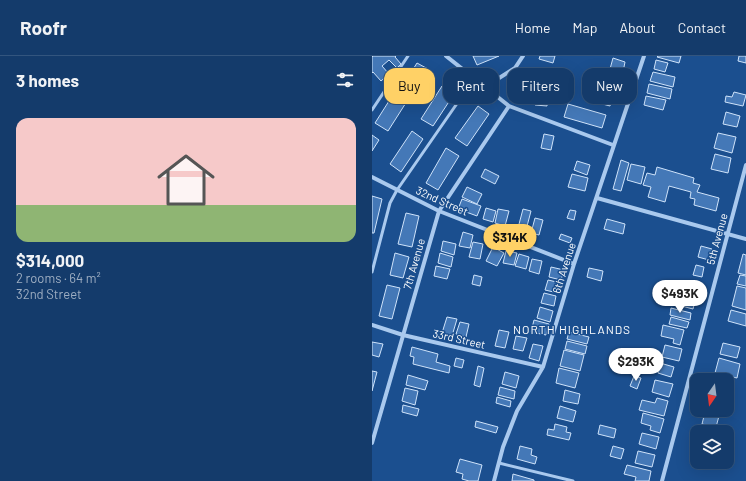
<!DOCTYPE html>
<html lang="en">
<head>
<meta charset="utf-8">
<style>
  body { margin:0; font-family:Barlow,sans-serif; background:#1d4271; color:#f1f3f6; height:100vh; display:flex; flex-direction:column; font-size:15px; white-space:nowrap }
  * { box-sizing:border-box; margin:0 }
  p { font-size:13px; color:#9dadc1 }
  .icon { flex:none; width:22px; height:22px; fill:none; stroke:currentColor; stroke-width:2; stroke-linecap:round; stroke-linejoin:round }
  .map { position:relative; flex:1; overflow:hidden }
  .drawer { display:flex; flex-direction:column; background:#143b6b; width:372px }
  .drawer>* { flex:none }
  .hud { position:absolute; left:12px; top:12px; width:302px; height:36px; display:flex; gap:8px }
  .needle { width:26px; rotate:194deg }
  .fabs { position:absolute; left:318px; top:317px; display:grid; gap:8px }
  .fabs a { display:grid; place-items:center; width:44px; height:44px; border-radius:8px; background:#143b6b; box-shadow:0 4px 16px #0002,0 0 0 1px #33557e; font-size:20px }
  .price { position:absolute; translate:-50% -34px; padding:0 9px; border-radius:14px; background:#fff; color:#222; font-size:13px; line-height:26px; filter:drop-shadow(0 1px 2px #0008) }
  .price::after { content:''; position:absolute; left:50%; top:24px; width:12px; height:9px; margin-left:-6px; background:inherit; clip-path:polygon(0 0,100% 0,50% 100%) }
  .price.active { background:#ffd166; color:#111 }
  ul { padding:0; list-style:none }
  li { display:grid; align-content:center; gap:8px; height:212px; padding:0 16px }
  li+li { border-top:1px solid #33557e }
  li span { display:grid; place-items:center; height:124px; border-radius:12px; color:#555 }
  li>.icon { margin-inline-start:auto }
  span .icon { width:72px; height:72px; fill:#fffc; stroke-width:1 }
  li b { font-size:17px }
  h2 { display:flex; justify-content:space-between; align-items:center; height:48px; padding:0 16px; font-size:17px }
  .pill { padding:0 14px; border-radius:12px; background:#143b6b; box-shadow:0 4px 16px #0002,0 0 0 1px #33557e; font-size:14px; line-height:36px }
  .pill.active { background:#ffd166; color:#111 }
  header { display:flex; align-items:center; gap:24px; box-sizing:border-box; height:56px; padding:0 20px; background:#143b6b; border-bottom:1px solid #33557e }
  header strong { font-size:19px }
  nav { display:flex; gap:22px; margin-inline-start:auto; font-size:14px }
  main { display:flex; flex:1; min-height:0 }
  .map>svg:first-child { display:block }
</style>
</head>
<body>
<header>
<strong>Roofr</strong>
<nav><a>Home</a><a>Map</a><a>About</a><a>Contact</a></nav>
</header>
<main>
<section class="drawer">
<h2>3 homes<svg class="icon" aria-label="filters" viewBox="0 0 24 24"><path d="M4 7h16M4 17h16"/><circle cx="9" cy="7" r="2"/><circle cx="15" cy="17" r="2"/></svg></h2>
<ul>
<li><span style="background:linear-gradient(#f6c9c9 70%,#8fb573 0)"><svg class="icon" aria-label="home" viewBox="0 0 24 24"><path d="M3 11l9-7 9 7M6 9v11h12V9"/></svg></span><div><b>$314,000</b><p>2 rooms · 64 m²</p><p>32nd Street</p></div></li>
</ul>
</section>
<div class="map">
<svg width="374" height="425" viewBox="0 0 374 425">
  <rect width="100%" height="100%" fill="#1b4f8f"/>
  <path fill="#4478b7" stroke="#cfe3fa" d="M1,0H24L23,1L29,8L25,12L17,4L10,10L17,18L9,25L1,16L0,17V1Z
    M101,0H127L105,9Z
    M168,0H183L181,7L167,3Z
    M286,0H309L307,7L285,1Z
    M367,0H374V7L366,5Z
    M241,2L253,6L251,16L238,13Z
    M284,4L296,7L293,16L282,13Z
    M45,7L56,13L44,32L33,26Z
    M232,15L249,20L246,29L229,24Z
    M281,16L303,21L301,31L278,25Z
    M164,25L176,26L175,50L163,49Z
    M277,28L300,33L298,43L275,37Z
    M70,30L82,38L61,70L49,63Z
    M222,33L241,38L238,50L219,45Z
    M24,34L37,42L16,75L3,67Z
    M362,36L374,39L371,50L353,46L354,40L360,41Z
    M274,40L294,44L291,54L272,49Z
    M196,48L234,59L230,72L192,61Z
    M106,50L117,58L95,90L83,82Z
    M354,56L368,60L365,71L351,68Z
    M40,75L51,83L29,116L18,108Z
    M346,77L364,81L360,97L342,92Z
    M172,78L182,80L179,94L169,92Z
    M0,79L7,84L0,95Z
    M74,92L87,100L66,134L54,127Z
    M343,98L359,102L356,117L339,113Z
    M249,104L257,107L249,135L241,133Z
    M205,105L218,109L215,119L202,114Z
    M259,108L273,111L269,128L255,124Z
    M285,111L322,122L321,127L328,129L325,136L347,142L344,155L322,149L323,143L318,142L319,136L297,130L293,146L276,141L279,131L271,129L275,117L283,119Z
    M113,113L127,120L123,128L109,121Z
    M200,118L216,122L213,135L196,131Z
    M95,131L110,138L105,148L90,141Z
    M0,140L10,143L2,177H0Z
    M90,143L109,150L105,160L86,153Z
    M114,152L124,155L121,166L111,163Z
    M126,153L137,155L133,170L123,167Z
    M151,153L159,155L154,174L146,172Z
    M198,154L204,155L202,164L195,162Z
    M34,157L47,160L40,191L26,188Z
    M163,162L171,164L167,179L159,177Z
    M235,163L253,168L251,178L232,173Z
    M91,176L101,179L98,192L87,190Z
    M189,178L200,182L198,187L187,183Z
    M71,185L84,188L82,199L69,195Z
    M101,186L111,188L108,203L97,201Z
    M329,190L340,193L337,204L326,201Z
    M121,191L132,197L125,210L114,205Z
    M134,195L145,197L142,209L131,207Z
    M23,197L37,201L31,222L18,219Z
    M68,197L81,201L79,211L66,207Z
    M147,198L157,201L154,213L143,210Z
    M371,198L374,199V219L366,217Z
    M160,203L170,205L167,218L157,215Z
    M324,209L332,211L330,221L321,219Z
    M64,210L78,213L75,223L62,220Z
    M179,211L192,214L189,224L177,221Z
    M217,212L231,215L229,225L215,221Z
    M102,219L110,221L108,230L100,228Z
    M368,219L374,220V230L365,228Z
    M176,224L189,227L186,237L173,234Z
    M309,227L328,232L326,239L307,234Z
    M15,229L28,232L20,263L7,260Z
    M365,230L374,232V254L360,250Z
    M301,235L324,241L321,253L298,247Z
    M172,237L184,240L182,250L169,247Z
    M168,251L181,255L178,266L165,262Z
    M299,252L319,257L318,264L298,259Z
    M359,254L374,258V270L356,265Z
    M75,261L85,263L80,280L70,277Z
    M299,261L317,266L315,272L297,268Z
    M162,264L177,268L174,279L159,276Z
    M88,266L97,268L94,281L84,278Z
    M291,269L312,274L308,289L301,287L302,283L289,280Z
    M127,274L137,276L133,292L123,290Z
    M197,276L217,281L215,288L195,283Z
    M144,280L155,282L151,295L141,293Z
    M195,285L215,290L213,298L193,293Z
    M0,286L11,288L7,301L0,299Z
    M351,287L368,291L365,302L348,298Z
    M161,288L171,290L167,305L157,302Z
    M293,289L310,293L307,305L290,301Z
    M40,291L66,298L64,306L78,310L77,317L41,308L42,301L38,300Z
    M192,294L212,299L208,315L188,310Z
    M84,302L92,304L90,312L82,310Z
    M347,302L368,308L365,322L343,317Z
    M288,307L302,311L299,321L286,317Z
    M106,310L112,312L108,331L102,329Z
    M187,312L207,317L203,332L184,327Z
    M0,315L5,316L0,335Z
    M133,316L147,320L144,332L130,328Z
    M36,319L56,325L53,334L34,329Z
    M262,320L269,322L265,333L258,330Z
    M283,324L301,328L297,341L280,336Z
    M128,331L143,335L142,343L126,339Z
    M33,332L46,335L43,349L30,345Z
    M193,334L208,338L206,348L191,345Z
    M125,341L139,345L138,351L124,347Z
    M285,342L296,345L292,360L267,354L270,344L283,347Z
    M31,349L47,353L45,360L30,356Z
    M188,350L204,355L201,366L185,362Z
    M333,356L347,360L344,371L330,368Z
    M271,357L292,363L288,377L278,374L279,370L269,367Z
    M104,365L126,371L124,377L103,371Z
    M183,368L195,371L194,376L199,377L197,384L175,379L176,373L182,374Z
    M228,369L244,373L242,382L226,378Z
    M270,377L287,381L284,393L267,388Z
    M148,390L160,393L159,399L165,401L163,408L145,403Z
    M241,390L252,393L249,403L238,400Z
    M266,395L283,399L280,411L263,407Z
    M88,403L110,409L106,425H97L90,423L91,418L84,416Z
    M255,409L279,415L277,425H263L264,421L252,418Z
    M141,418L162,424V425H140Z"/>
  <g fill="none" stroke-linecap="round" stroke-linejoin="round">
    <path stroke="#a9c9ee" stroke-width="3" d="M0,54L36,0
      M0,216L18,147L25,134L102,23
      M127,407L201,425"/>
    <path stroke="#a9c9ee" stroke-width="4" d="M74,0L137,50L241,89
      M113,31L143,12L151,0
      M0,121L67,155L202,208
      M225,142L374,183
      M0,269L31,279L171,311
      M0,387L67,155L137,50
      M122,425L131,391L145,355L171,311L202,208L272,0
      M290,425L374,109"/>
  </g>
  <g text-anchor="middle" stroke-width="3" stroke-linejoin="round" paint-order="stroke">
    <g font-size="11" fill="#fff" stroke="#1b4f8f">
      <text transform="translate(70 145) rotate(24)" y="4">32nd Street</text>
      <text transform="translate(345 183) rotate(-75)" y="4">5th Avenue</text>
      <text transform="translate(42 208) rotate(-74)" y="4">7th Avenue</text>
      <text transform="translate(192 212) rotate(-72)" y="4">6th Avenue</text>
      <text transform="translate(87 283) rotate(13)" y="4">33rd Street</text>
    </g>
    <g font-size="12" letter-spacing="1" fill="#fff" stroke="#1b4f8f">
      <text x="200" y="278">NORTH HIGHLANDS</text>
    </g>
  </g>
</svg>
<div class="fabs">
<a><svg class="needle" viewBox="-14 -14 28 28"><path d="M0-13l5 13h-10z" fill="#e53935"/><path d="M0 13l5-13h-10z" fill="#9dadc1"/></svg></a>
<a><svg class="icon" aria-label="layers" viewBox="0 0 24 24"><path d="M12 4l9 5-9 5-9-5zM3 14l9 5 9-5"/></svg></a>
</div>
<b class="price active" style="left:138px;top:202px">$314K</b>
<b class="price" style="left:308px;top:258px">$493K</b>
<b class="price" style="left:264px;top:326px">$293K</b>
<div class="hud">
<a class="pill active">Buy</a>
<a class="pill">Rent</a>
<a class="pill">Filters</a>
<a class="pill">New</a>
</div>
</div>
</main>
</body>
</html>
